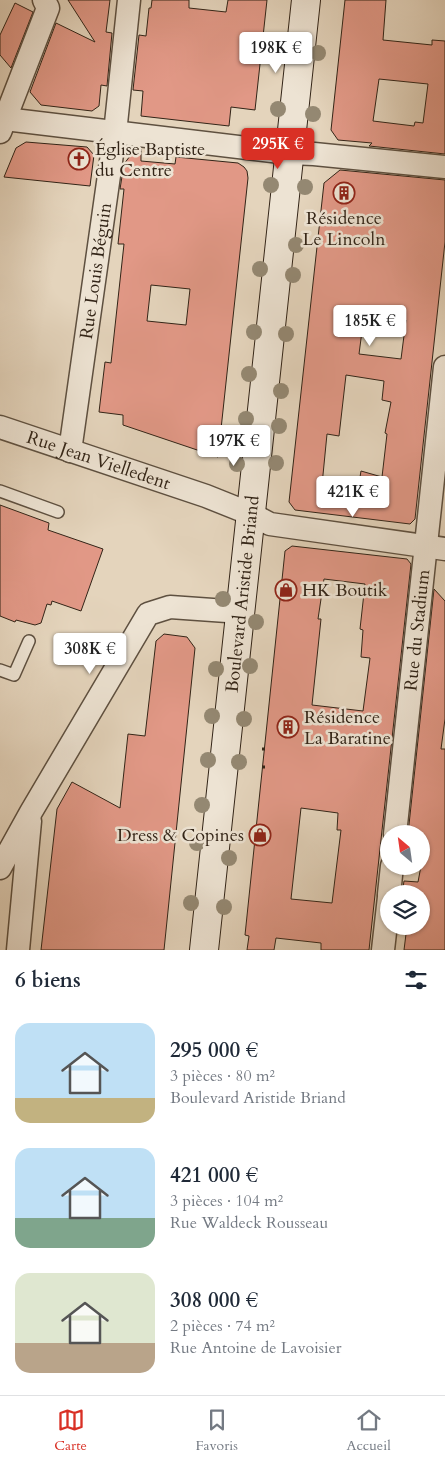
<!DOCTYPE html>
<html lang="fr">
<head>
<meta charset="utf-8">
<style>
  body { margin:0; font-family:Cardo,serif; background:#f6f6f7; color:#1f2937; height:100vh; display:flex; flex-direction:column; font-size:19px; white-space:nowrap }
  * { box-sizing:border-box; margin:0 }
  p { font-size:16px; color:#747a83 }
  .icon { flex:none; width:28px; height:28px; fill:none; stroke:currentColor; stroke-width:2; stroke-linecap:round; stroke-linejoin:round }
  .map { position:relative; height:950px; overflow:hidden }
  .side { display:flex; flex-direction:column; background:#fff; flex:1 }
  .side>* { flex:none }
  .needle { width:32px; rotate:331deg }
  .tools { position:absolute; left:380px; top:825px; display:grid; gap:10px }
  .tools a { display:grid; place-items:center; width:50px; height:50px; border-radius:50%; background:#fff; box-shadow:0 1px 4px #0004; font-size:25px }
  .price { position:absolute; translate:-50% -42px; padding:0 11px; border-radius:5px; background:#fff; color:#222; font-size:16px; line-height:32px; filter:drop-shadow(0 1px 2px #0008) }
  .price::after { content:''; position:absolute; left:50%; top:30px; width:15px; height:11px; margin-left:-8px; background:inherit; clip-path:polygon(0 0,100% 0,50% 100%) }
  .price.current { background:#d93025; color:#fff }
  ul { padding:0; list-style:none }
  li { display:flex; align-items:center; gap:15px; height:125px; padding:0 15px }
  li span { display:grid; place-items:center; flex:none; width:140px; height:100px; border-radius:15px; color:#555 }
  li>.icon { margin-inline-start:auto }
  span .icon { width:60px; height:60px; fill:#fffc; stroke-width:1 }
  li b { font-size:21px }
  h2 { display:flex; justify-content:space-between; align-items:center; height:60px; padding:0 15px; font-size:21px }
  .tabs { display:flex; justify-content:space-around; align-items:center; height:70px; border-top:1px solid #e0e1e3; background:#fff; font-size:14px; color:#747a83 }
  .tabs a { display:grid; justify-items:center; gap:2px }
  .tabs .current { color:#d93025 }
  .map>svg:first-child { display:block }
</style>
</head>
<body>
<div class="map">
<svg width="445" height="950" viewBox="0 0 445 950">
  <rect width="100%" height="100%" fill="#e4d4bc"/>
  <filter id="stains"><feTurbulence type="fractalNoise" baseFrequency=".004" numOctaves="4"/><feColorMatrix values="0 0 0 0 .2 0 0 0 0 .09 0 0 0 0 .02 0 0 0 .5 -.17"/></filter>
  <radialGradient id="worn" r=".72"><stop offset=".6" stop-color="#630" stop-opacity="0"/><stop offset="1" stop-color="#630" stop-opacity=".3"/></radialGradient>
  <path fill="#e19886" stroke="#322417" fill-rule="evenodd" d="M68,0H110L106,32L112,33L107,86L101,85L99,106L92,111L41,105L30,92L56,23L95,42Z
    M152,0H189V8L226,12L228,0H267L255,110L231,107L229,126L141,116L143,91L133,90L139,35L146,36L149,8H151Z
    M345,0H386L383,40L432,45V40L445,41V154L369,146L372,143L338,140L331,130ZM379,79L428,84L423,123L415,122L414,126L373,121Z
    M15,3L33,12L11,68L0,55V35Z
    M26,142L87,147L94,155L90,186L4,177L16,148Z
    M136,148L141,149V161L175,164L176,157L238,163L244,167L247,171L248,178L218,457L123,425V415L99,412L105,362L111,363L124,244H118L124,189H120L124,164ZM151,285L190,289L186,325L147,321Z
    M340,170L445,180V242L415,519L410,524L295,510L289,502L324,183ZM364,316L406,320L401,359L359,354ZM346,375L384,381L382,400L391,402L385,433L387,434L382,477L361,471L358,489L322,485L327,434L339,436Z
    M0,505L49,523L48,530L103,549L81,611L52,601L51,605L47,604L41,623L35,625L16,620L15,622L0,616Z
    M292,546L407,559L411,564L369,950H321V943L276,938L274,950H247L249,936L245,935L285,551ZM324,579L365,584L360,629L363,630L361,657L370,658L363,711L312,705L321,619H318ZM301,808L338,813L337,830H341L332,903L291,899Z
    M434,589L445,601V719L441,749H445V950H404L407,926H421V894H402L404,881L418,882L421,866V834H408Z
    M164,634L187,637L195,648L164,950H41L57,809L72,782L120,808L128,734L145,736L156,641Z"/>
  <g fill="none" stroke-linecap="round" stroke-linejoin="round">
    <g stroke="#5e5040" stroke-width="14">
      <path id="lane" d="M0,491L58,512
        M0,670L14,675L29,641"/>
    </g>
    <g stroke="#5e5040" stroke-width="25">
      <g id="street">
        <path d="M0,116L5,119L289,153L314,154L445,167"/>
        <path d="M0,132L48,8L44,0"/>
        <path id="s1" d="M0,427L206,496L251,514L270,524L445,549"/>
        <path id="s2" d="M70,451L115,133L129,0"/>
        <path id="s3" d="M395,834L445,367"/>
        <path d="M0,868L31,812L148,614L170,607L241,612"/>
        <path d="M389,894L392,866"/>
        <path d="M18,950L30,821"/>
        <path d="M383,950L389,897"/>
      </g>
    </g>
    <g stroke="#322417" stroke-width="30">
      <g id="secondary">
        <path id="s4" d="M204,950L306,0"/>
      </g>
    </g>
    <path stroke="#322417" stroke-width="3" stroke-dasharray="4 2.5" stroke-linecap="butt" d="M262,749H265
      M262,767H265"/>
    <use href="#lane" stroke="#ede3d3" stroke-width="11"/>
    <use href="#street" stroke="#ede3d3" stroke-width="22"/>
    <use href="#secondary" stroke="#ede3d3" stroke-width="28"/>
  </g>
  <g fill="#948872">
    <circle cx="286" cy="48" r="8"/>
    <circle cx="318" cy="53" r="8"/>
    <circle cx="278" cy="109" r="8"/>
    <circle cx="313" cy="114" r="8"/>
    <circle cx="271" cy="185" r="8"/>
    <circle cx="305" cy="187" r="8"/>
    <circle cx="296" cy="245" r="8"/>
    <circle cx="260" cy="269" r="8"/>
    <circle cx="293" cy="275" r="8"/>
    <circle cx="254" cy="332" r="8"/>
    <circle cx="286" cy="334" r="8"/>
    <circle cx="249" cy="374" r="8"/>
    <circle cx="281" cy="391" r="8"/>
    <circle cx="246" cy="419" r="8"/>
    <circle cx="279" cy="426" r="8"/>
    <circle cx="276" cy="463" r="8"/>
    <circle cx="237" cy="464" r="8"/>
    <circle cx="223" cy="599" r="8"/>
    <circle cx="256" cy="622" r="8"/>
    <circle cx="250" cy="666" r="8"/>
    <circle cx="216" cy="669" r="8"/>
    <circle cx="212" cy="716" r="8"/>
    <circle cx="244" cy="719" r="8"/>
    <circle cx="208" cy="760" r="8"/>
    <circle cx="239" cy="762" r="8"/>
    <circle cx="202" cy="805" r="8"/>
    <circle cx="197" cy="843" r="8"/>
    <circle cx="229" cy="858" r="8"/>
    <circle cx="191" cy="903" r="8"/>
    <circle cx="224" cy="907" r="8"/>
  </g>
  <defs>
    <g id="church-ring" transform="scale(1.125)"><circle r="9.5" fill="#ede3d3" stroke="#8f2418" stroke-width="1.5"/><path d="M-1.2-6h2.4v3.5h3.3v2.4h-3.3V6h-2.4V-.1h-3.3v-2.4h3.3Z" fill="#8f2418"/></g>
    <g id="building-ring" transform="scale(1.125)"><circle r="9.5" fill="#ede3d3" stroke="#8f2418" stroke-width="1.5"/><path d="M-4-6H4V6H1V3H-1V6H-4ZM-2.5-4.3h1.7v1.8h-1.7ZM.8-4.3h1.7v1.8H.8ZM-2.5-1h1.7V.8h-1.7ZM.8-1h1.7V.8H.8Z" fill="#8f2418"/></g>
    <g id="shop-ring" transform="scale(1.125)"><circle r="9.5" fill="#ede3d3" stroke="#8f2418" stroke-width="1.5"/><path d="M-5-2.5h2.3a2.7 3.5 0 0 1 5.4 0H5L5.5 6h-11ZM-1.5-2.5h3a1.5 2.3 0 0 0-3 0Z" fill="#8f2418"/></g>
  </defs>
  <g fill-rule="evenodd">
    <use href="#church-ring" x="79" y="159"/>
    <use href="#building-ring" x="344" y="193"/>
    <use href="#shop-ring" x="286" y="590"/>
    <use href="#building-ring" x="288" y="727"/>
    <use href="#shop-ring" x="260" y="835"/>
  </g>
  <g text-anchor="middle" stroke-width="5" stroke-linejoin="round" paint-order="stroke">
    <g font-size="18" fill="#322417" stroke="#ede3d3" text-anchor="start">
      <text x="95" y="155">Église Baptiste<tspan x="95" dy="21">du Centre</tspan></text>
      <text x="344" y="224" text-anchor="middle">Résidence<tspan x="344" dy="21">Le Lincoln</tspan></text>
      <text x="302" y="596">HK Boutik</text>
      <text x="304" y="723">Résidence<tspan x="304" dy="21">La Baratine</tspan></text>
      <text x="244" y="841" text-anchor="end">Dress &amp; Copines</text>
    </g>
    <g font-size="18" fill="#322417" stroke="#ede3d3">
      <text dy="6" stroke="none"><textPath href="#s2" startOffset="182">Rue Louis Béguin</textPath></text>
      <text dy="6" stroke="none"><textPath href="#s1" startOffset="104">Rue Jean Vielledent</textPath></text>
      <text dy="6" stroke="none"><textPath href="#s4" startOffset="358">Boulevard Aristide Briand</textPath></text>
      <text dy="6" stroke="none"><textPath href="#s3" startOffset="205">Rue du Stadium</textPath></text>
    </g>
  </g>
  <rect width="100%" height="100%" filter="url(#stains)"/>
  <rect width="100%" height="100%" fill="url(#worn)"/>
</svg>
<div class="tools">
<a><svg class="needle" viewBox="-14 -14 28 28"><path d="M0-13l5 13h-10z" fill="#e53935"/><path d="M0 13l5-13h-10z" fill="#747a83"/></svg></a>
<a><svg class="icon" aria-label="layers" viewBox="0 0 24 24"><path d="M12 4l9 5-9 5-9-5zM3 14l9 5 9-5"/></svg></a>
</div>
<b class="price" style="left:276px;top:74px">198K €</b>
<b class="price current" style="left:278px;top:170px">295K €</b>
<b class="price" style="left:370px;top:347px">185K €</b>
<b class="price" style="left:234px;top:467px">197K €</b>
<b class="price" style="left:353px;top:518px">421K €</b>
<b class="price" style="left:90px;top:675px">308K €</b>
</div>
<section class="side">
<h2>6 biens<svg class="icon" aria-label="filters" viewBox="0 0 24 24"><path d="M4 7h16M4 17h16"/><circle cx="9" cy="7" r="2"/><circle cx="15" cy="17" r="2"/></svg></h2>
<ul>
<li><span style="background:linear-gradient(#bfe0f5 75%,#c2b280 0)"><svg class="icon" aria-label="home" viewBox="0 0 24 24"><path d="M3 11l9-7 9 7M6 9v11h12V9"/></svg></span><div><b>295 000 €</b><p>3 pièces · 80 m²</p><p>Boulevard Aristide Briand</p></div></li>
<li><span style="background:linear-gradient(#bfe0f5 70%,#7fa58c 0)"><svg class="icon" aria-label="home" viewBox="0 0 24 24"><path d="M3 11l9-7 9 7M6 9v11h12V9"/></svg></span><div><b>421 000 €</b><p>3 pièces · 104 m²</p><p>Rue Waldeck Rousseau</p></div></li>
<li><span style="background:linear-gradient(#dfe7d0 70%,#b9a48a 0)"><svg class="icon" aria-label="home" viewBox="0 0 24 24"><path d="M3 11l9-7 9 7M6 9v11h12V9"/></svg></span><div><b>308 000 €</b><p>2 pièces · 74 m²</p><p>Rue Antoine de Lavoisier</p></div></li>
</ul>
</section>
<nav class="tabs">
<a class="current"><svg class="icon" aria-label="map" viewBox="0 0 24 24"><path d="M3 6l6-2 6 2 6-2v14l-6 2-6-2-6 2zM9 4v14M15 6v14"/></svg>Carte</a>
<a><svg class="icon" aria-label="saved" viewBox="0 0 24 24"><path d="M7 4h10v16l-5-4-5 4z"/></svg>Favoris</a>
<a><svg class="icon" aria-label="home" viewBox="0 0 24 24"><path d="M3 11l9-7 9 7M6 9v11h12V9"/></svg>Accueil</a>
</nav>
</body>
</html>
